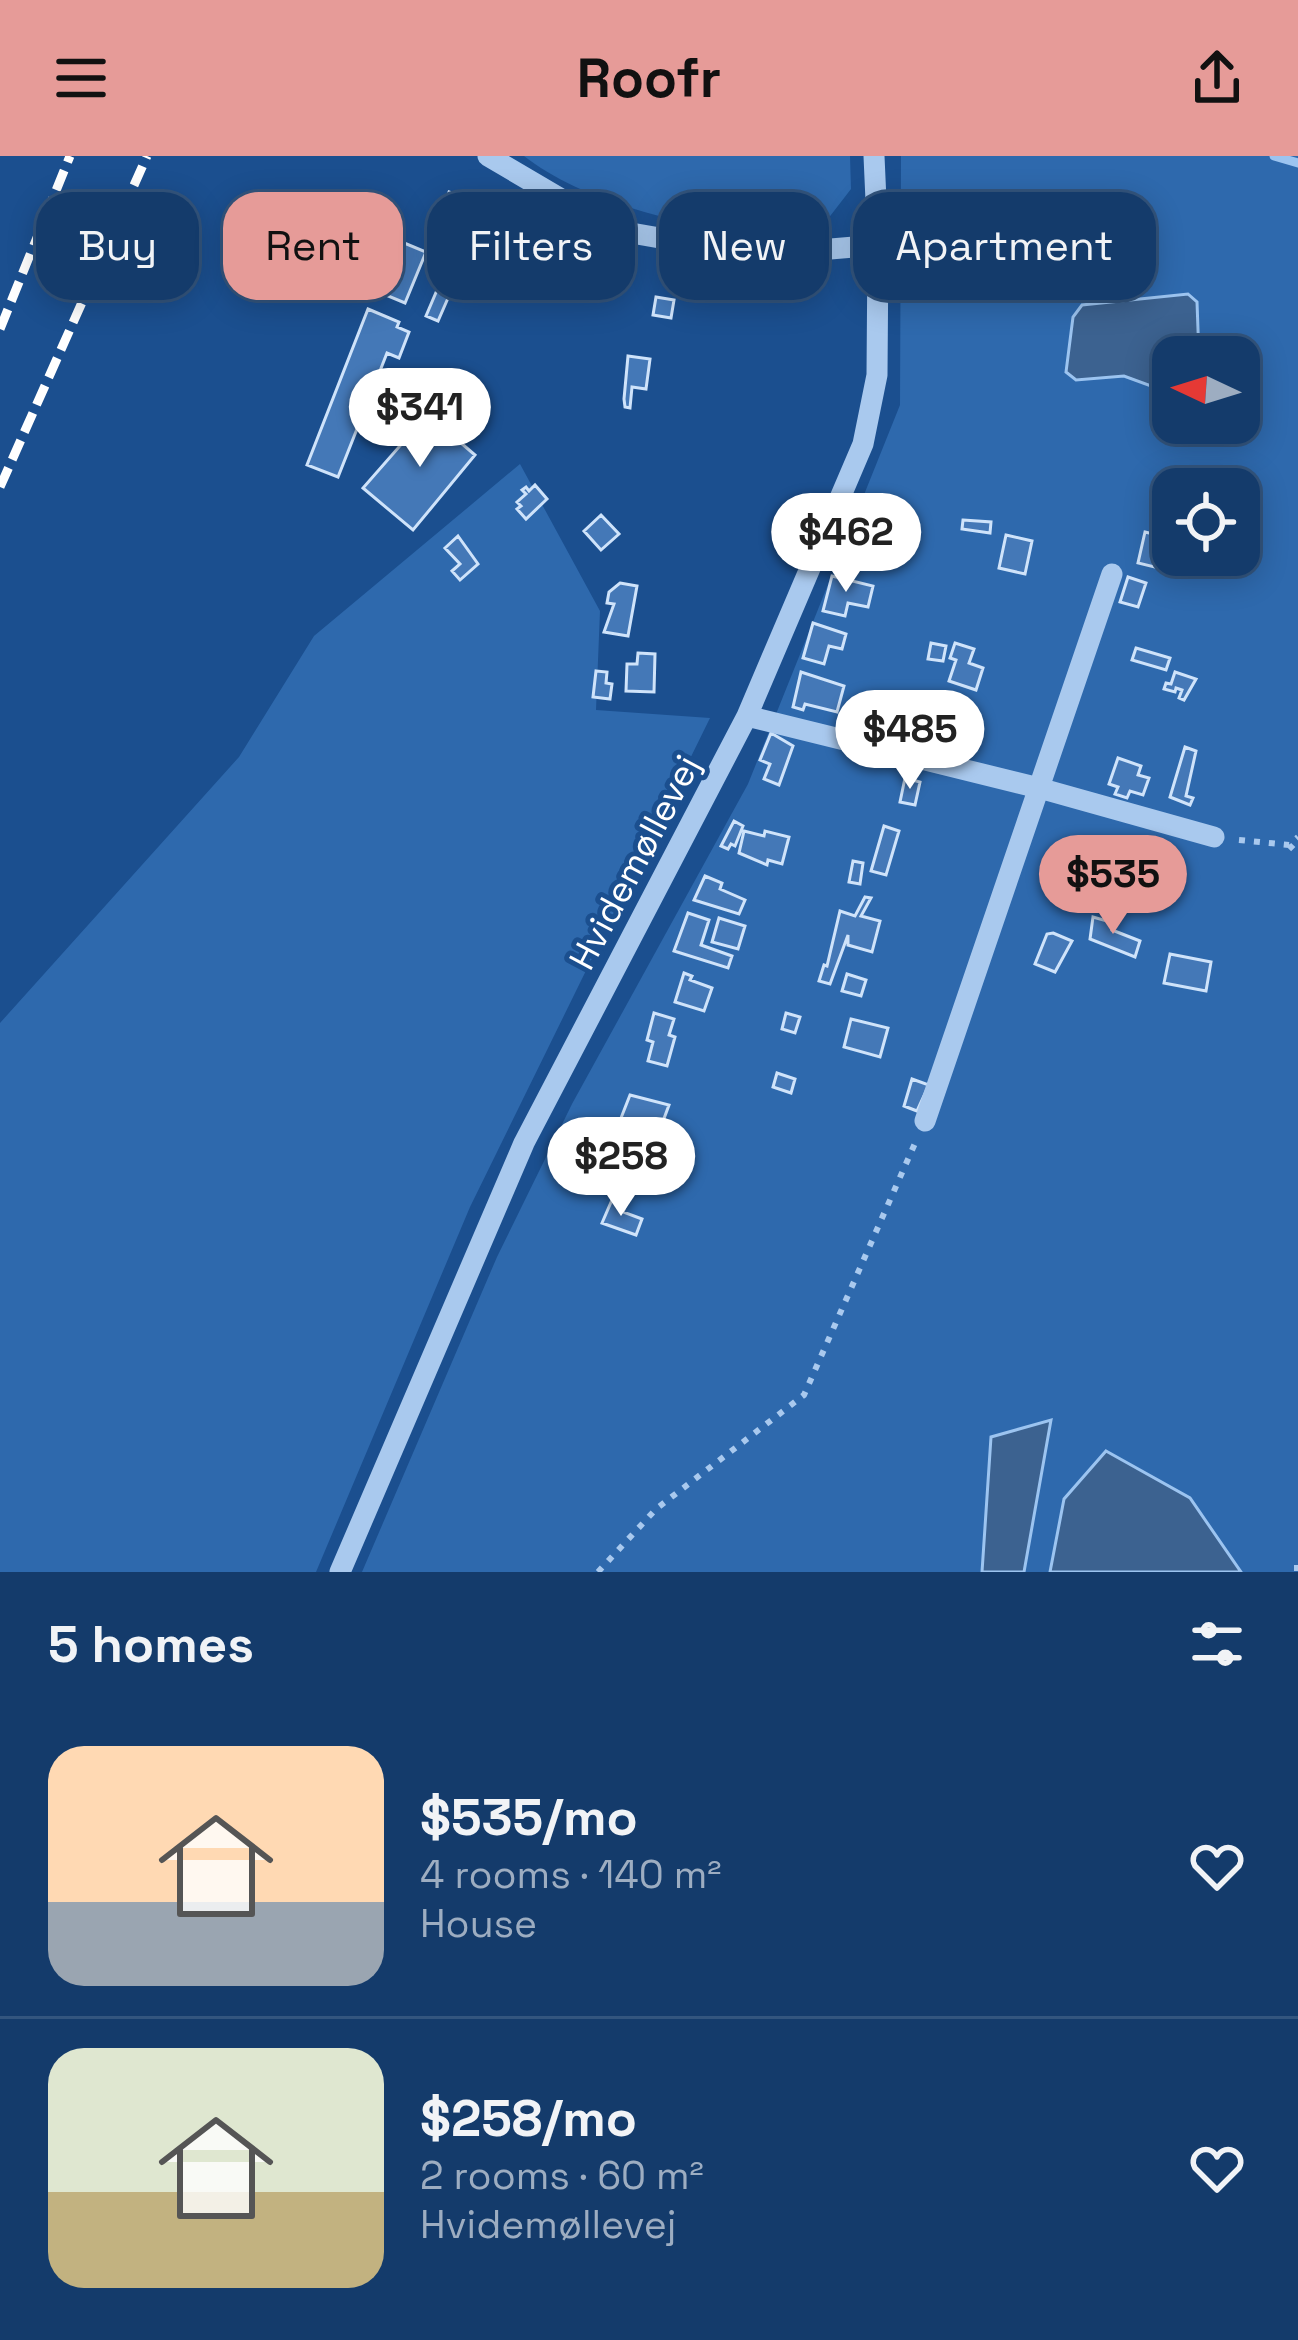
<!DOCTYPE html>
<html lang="en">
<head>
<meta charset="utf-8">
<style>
  body { margin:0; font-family:"Space Grotesk",sans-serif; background:#1d4271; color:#f1f3f6; height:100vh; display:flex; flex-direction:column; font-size:45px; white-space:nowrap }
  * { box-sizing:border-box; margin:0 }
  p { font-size:39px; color:#9dadc1 }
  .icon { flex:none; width:66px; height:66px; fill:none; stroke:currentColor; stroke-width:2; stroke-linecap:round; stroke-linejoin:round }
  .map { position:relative; height:1416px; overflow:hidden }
  .panel { display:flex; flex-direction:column; background:#143b6b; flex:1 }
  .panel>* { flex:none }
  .banner { position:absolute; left:36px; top:36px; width:1227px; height:108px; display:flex; gap:24px }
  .needle { width:78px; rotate:274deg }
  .fabs { position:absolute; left:1152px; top:180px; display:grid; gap:24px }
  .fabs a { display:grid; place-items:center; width:108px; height:108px; border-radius:24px; background:#143b6b; box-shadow:0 6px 30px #0003,0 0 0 3px #33557e; font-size:60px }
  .price { position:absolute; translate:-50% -102px; padding:0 27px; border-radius:42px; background:#fff; color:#222; font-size:39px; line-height:78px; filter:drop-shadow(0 3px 6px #0008) }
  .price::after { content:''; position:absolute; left:50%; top:72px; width:36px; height:27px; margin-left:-18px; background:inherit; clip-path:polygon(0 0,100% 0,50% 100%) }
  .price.current { background:#e69b98; color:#111 }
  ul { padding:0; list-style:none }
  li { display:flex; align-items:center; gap:36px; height:300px; padding:0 48px }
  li+li { border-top:3px solid #33557e }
  li span { display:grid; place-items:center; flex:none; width:336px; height:240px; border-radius:36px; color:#555 }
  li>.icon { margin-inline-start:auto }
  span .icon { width:144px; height:144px; fill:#fffc; stroke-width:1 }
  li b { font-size:51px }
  h2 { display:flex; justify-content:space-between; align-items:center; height:144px; padding:0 48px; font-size:51px }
  .tag { padding:0 42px; border-radius:36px; background:#143b6b; box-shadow:0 6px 30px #0003,0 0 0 3px #33557e; font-size:42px; line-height:108px }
  .tag.current { background:#e69b98; color:#111 }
  header { display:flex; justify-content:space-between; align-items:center; height:156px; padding:0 48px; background:#e69b98; color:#111; font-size:54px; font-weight:800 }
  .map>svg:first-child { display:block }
</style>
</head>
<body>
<header><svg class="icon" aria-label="menu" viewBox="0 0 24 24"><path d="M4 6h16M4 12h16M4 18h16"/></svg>Roofr<svg class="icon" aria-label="share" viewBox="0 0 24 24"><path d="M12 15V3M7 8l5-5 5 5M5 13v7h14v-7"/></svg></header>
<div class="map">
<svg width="1298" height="1416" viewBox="0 0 1298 1416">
  <rect width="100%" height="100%" fill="#1b4f8f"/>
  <path fill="#2e69ad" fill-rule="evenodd" d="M524,0H850L851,33L824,68C809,71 793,76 778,76C702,77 583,47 524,0Z
    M901,0H1298V1416H1241L1190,1342L1064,1343L1050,1416H1024L1050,1265L991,1281L982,1416H362L497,1101L572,948L748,628L900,249ZM1173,201H1239V267H1173ZM1173,333H1239V399H1173Z
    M520,308L600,455L596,554L710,562L470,1051L316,1416H0V867L239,601L314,480Z"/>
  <path fill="#3c6290" stroke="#9cc4f0" stroke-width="3" d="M1188,138L1197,146L1199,201H1173V228L1151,230L1124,220L1076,224L1066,216L1073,161L1082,149Z
    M1051,1264L1024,1416H982L991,1281Z
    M1106,1295L1190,1342L1241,1416H1050L1064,1343Z"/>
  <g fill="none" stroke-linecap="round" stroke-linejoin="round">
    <path stroke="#9cc4f0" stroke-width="9" d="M1274,0L1298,7"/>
  </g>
  <path fill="#4478b7" stroke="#cfe3fa" stroke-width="3" d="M449,36L463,42L448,81L456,84L445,113L430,108L441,78L434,75Z
    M397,84L426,96L405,147L376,135Z
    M443,120L455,126L438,165L426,160Z
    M656,141L674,144L671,162L653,159Z
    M368,153L399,166L397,171L409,176L399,202L387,197L378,220L390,226L387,235L374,230L338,321L307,309Z
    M628,200L650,203L646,233L632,231L630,252L625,251L624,243Z
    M434,251L454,267L447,275L475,299L413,374L363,332Z
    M535,329L547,343L526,363L517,353L521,350L517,346L526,338L522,334L526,331L529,335Z
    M601,359L619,378L601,394L584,375Z
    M963,364L991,366L990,377L962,373Z
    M1145,376L1166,381L1162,397L1174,400L1171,415L1138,407Z
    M1006,379L1032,385L1025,418L999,412Z
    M458,380L478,408L460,424L452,415L460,408L445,392Z
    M832,420L873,430L868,451L848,447L845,460L823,455Z
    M1128,421L1146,427L1138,451L1120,446Z
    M620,427L637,430L628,480L604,476L614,448L607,447L609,436Z
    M813,467L846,478L842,493L829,490L824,508L803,502Z
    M931,487L946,490L943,505L928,503Z
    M955,487L974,493L969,507L983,512L976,534L949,525L956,504L950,502Z
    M1136,492L1170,502L1166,514L1132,504Z
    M638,497L655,498L654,536L626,535L627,508H637Z
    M596,515L607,516L606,527L612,528L610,543L593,541Z
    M801,516L844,530L837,556L805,548L803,554L793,551Z
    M1175,516L1196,523L1184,544L1179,542L1182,534L1176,532L1175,536L1164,533L1166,527L1171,528Z
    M935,540L964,549L954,583L927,580L936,549L933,548Z
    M908,541L924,546L920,559L904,555Z
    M771,577L793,590L779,629L764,623L770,608L760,604Z
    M1185,591L1196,595L1186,640L1193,642L1190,649L1170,641Z
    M1118,602L1141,610L1138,619L1149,622L1143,639L1130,635L1127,642L1115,638L1118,631L1109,628Z
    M905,622L920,626L915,649L900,646Z
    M734,665L743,670L735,690L731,688L728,693L721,690Z
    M884,670L899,675L886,719L871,715Z
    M744,675L764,680L765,675L789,681L782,708L768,704L767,709L739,697Z
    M1070,697L1086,701L1078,736L1058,730Z
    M853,705L863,707L860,728L849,726Z
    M705,720L722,727L720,733L745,744L739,758L694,744Z
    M865,741L871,742L861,760L880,765L872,796L848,789V779L830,828L819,825L824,809L827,810L840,755L855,760Z
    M688,757L709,764L701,789L732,800L728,812L674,795Z
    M1093,761L1114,767L1112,774L1140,785L1135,801L1090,783Z
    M719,762L745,770L738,793L712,786Z
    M1053,777L1072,785L1055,816L1035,808L1047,778Z
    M1170,798L1211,806L1206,835L1164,827Z
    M684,817L692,820L690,824L712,832L704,855L675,846Z
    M847,818L866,824L861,840L842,835Z
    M654,857L674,863L669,879L675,881L667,910L648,905L653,886L647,884Z
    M786,857L800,861L795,877L782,873Z
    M851,863L888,872L880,901L844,891Z
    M777,917L795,923L791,937L773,931Z
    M912,923L929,929L917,955L904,950Z
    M630,939L669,949L659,976L621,962Z
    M661,987L678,993L671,1014L655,1008Z
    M612,1044L626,1049L623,1056L642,1063L636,1079L602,1067Z"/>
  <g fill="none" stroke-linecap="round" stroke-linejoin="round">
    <path stroke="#a9c9ee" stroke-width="6" stroke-dasharray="6 9" stroke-linecap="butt" d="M1239,684L1289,689L1298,681
      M1289,689L1298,698
      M1294,1412H1298
      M598,1416L656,1353L804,1239L916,985"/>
    <path stroke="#a9c9ee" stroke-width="21" d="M488,0L614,74L758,99L878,89
      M747,560L1039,632L1214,681
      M925,965L1112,418
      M340,1416L524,987L747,560L863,288L877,219L878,89L874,0"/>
    <path stroke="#fff" stroke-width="9" stroke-dasharray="21 9" stroke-linecap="butt" d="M0,173L70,0
      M0,331L147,0"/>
  </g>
  <g text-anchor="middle" stroke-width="10" stroke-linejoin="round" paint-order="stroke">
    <g font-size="36" fill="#fff" stroke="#1b4f8f">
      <text transform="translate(634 706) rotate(-62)" y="13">Hvidemøllevej</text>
    </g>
  </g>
</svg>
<div class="fabs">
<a><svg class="needle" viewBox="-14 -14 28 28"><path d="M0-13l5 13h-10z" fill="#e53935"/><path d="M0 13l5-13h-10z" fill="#9dadc1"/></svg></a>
<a><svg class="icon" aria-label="locate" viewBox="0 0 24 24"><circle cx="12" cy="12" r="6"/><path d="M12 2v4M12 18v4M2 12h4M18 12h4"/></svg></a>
</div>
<b class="price" style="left:420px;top:314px">$341</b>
<b class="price" style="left:846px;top:439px">$462</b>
<b class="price" style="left:910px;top:636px">$485</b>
<b class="price current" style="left:1113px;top:781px">$535</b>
<b class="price" style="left:621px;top:1063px">$258</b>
<div class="banner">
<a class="tag">Buy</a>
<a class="tag current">Rent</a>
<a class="tag">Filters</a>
<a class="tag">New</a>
<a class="tag">Apartment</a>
</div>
</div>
<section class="panel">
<h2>5 homes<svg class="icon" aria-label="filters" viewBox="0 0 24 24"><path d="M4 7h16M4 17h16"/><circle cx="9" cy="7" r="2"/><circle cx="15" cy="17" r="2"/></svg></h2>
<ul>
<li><span style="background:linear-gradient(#ffd9b3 65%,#9aa5b1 0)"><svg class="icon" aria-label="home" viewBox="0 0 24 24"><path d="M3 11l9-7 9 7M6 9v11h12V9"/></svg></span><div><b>$535/mo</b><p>4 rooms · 140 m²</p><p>House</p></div><svg class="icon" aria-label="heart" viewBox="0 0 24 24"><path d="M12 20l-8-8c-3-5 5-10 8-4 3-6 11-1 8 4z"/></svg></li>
<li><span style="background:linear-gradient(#dfe7d0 60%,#c2b280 0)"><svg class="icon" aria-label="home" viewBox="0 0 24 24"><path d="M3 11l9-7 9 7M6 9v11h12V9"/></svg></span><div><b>$258/mo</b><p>2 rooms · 60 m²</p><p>Hvidemøllevej</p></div><svg class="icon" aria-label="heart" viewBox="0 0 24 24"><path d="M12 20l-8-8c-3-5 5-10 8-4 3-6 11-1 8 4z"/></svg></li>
</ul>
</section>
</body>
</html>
